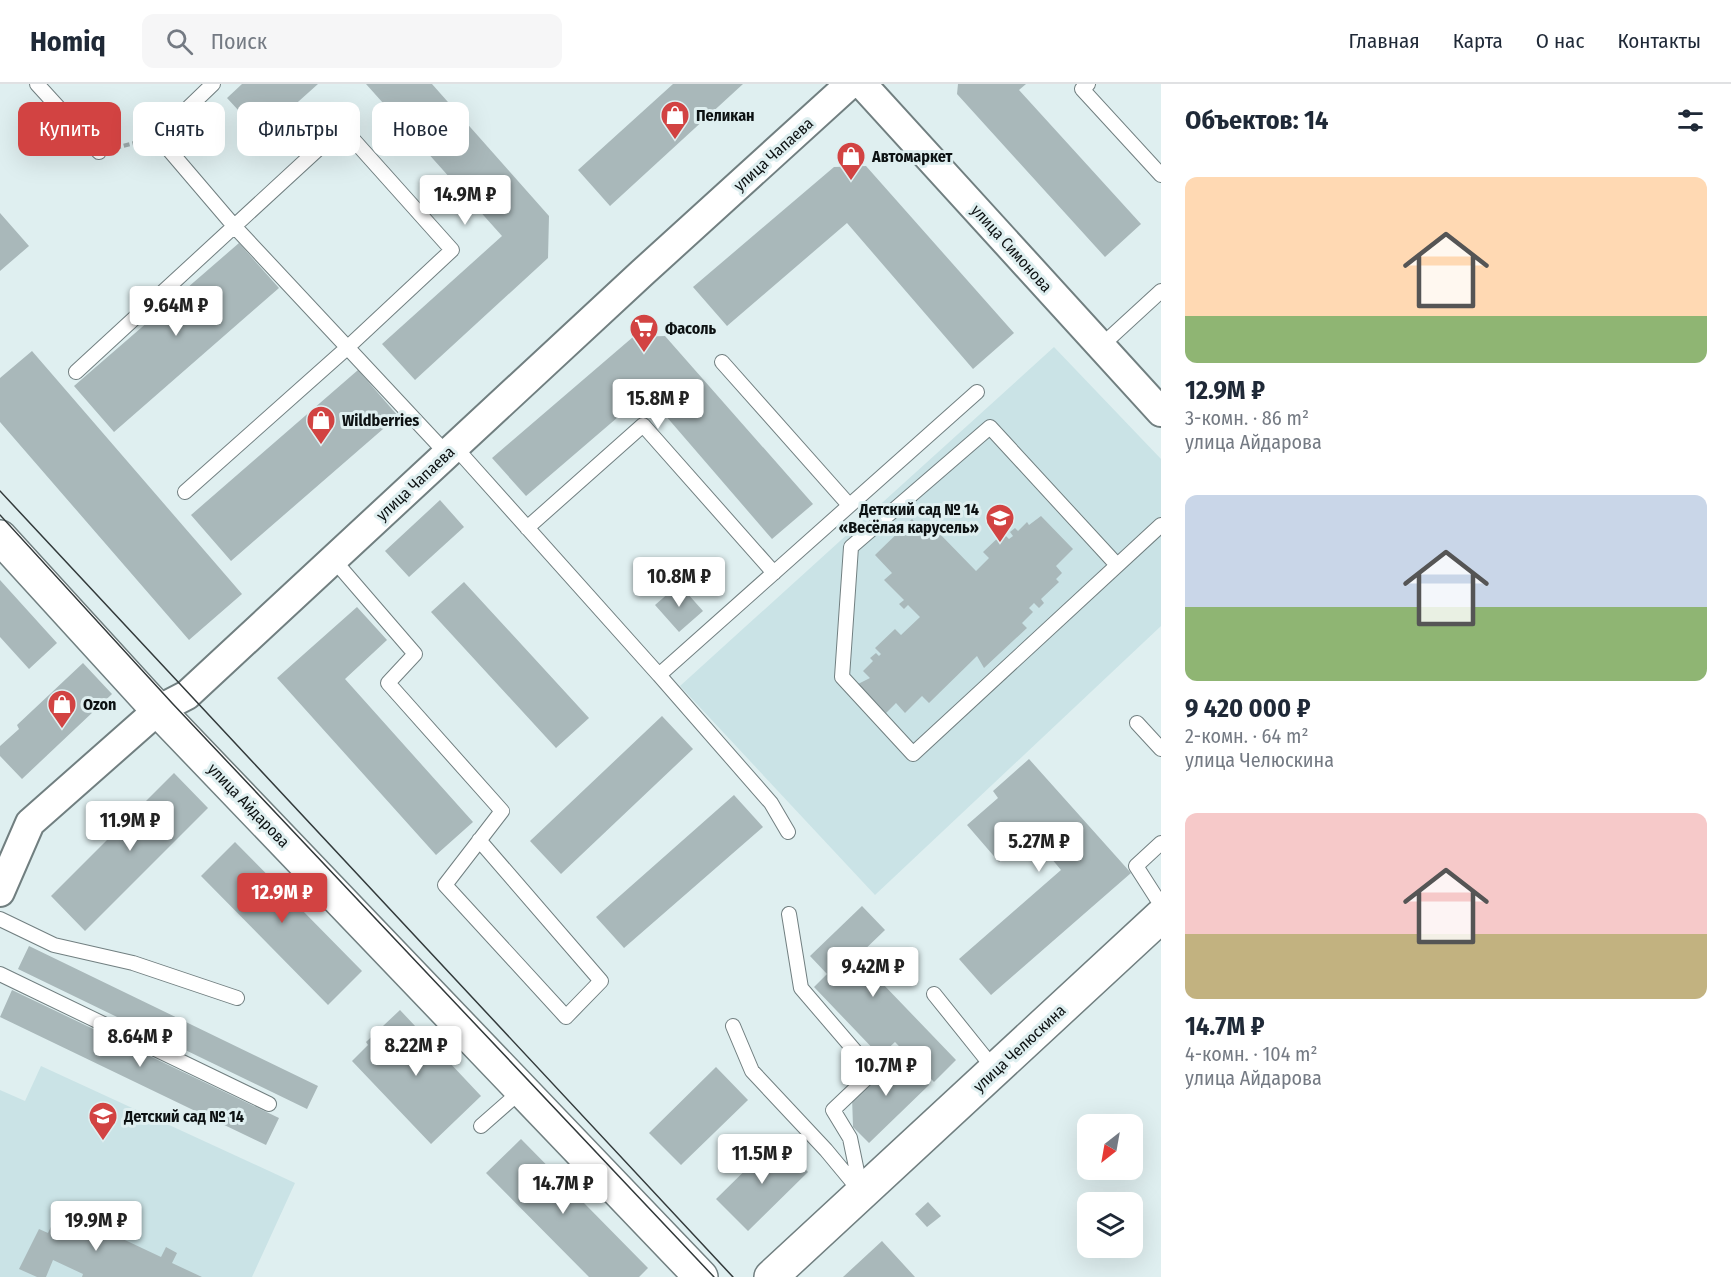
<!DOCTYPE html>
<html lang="ru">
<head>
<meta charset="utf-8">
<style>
  body { margin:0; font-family:"Fira Sans Condensed",sans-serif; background:#f6f6f7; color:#1f2937; height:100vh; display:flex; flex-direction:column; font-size:22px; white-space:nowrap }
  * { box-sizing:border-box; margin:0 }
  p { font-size:20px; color:#747a83 }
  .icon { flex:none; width:33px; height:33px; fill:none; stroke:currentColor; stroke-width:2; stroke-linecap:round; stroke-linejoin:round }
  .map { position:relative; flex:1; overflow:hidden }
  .panel { display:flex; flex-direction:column; background:#fff; width:570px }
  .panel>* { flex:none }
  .top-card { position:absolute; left:18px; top:18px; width:570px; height:54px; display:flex; gap:12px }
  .needle { width:39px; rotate:211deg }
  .fabs { position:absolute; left:1077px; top:1030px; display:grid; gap:12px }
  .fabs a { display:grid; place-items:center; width:66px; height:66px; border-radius:12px; background:#fff; box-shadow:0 6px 24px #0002; font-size:30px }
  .price { position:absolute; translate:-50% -51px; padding:0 14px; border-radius:6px; background:#fff; color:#222; font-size:20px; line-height:39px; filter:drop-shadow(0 2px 3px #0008) }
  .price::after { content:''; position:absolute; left:50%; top:36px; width:18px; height:14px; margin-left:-9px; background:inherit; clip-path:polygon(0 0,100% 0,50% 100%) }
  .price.on { background:#d24342; color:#fff }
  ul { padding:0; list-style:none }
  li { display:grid; align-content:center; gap:12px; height:318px; padding:0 24px }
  li span { display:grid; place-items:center; height:186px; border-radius:12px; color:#555 }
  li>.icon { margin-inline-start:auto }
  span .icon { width:108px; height:108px; fill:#fffc; stroke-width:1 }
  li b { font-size:26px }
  h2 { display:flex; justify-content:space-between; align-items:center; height:72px; padding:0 24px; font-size:26px }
  .pill { padding:0 21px; border-radius:12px; background:#fff; box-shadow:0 6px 24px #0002; font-size:21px; line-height:54px }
  .pill.on { background:#d24342; color:#fff }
  header { display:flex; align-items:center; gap:36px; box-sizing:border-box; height:84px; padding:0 30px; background:#fff; border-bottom:2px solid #e0e1e3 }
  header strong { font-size:28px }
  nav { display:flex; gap:33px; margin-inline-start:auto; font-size:21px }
  .search { width:420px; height:54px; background:#f6f6f7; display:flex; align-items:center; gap:15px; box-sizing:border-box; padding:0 21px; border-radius:12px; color:#747a83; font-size:22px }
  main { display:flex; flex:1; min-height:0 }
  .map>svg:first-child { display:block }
</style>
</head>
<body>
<header>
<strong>Homiq</strong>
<div class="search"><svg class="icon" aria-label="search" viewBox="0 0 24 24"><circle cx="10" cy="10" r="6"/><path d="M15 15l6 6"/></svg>Поиск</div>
<nav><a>Главная</a><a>Карта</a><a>О нас</a><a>Контакты</a></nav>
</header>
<main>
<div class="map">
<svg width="1161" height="1193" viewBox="0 0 1161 1193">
  <rect width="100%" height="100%" fill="#dfeff0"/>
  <path fill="#cae3e6" d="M1054,263L1161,375V542L875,811L680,602Z
    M41,982L295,1099L252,1193H0V1006L25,1017Z"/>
  <path fill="#a9b8ba" d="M242,0H318L261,51L227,14Z
    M366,0H432L549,132L548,174L415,296L382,260L502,152Z
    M673,0H743L610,122L578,86Z
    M958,0H1026L1019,6L1141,140L1105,173L957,10Z
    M866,82L1014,249L973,285L847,139L727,242L693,203L834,83Z
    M0,129L29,162L0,187Z
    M239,159L279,204L114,348L74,302Z
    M665,252L813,420L772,455L646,309L526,412L492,374L633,253Z
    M32,267L242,510L189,556L0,338V294Z
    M358,286L398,332L231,477L191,431Z
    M440,416L464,443L409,493L385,467Z
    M1041,432L1073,465L1056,482L1062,489L1056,495L1059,498L1041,515L1044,519L1039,524L1034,519L1029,524L1033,528L1022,539L1027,544L984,584L977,572L929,619L922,612L905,629L896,619L886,629L858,600L870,594L863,587L873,577L870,574L876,569L879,572L881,570L875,564L895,545L901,551L920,533L908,521L904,525L899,520L904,516L884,496L892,489L875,471L912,435L931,455L938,448L976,487L989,474L983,468L1003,449L1009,455L1013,452L1010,448L1015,444L1018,447L1027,438L1029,441Z
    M0,496L57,559L29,585L0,553Z
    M464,498L589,634L556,664L431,528Z
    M679,500L703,527L679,548L655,521Z
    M357,523L387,556L345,595L473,738L436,771L277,594Z
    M83,579L112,610L22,695L0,672V662L19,645L17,641Z
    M662,632L693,665L561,790L530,757Z
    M1029,675L1131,789L991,911L959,875L1061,786L1031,750L999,778L967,741L998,714L993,707Z
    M174,689L208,724L85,847L51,812Z
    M734,711L763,743L624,864L596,833Z
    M235,758L362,887L328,921L201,792Z
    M862,822L885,846L857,873L956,976L934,998L895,958L880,972L814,903L827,890L810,872Z
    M29,862L318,1002L307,1025L18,885Z
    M12,906L279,1034L266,1061L0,933Z
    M400,926L481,1012L431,1060L352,977L368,961L366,958Z
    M898,968L929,1001L869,1059L853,1043L852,1012Z
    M716,983L748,1016L681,1081L649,1049Z
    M521,1055L648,1184L639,1193H589L486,1089Z
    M777,1055L808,1088L748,1147L716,1115Z
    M928,1118L941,1132L927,1143L915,1130Z
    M59,1126L91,1141L96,1130L115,1139L110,1149L161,1173L166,1163L177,1169L172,1179L202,1193H82L83,1190L53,1176L46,1193H37L19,1185L39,1145L48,1149Z
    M882,1157L915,1193H843Z"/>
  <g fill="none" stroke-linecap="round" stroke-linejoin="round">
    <g stroke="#717f80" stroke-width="16">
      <path id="service" d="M37,0L99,68
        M213,0L158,53L234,142L447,370
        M1088,0L1082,5L1161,91
        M1101,262L1161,207
        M722,278L849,421
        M76,288L342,43L452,166L348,263L185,408
        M455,363L659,591L977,308
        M527,444L643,341L774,489
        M333,475L415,570L388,599L502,727L445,801L566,933L601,897L479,756
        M1117,481L990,343L851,463L842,593L913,670L1161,441
        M659,591L771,719L788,748
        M1137,639L1161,665
        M1161,759L1136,782L1161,821
        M789,830L801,904L873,988L833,1026L850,1054L861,1107
        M0,835L54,861L133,879L237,914
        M0,890L269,1020
        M934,910L995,986
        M733,942L752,987L826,1066L860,1107
        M481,1042L522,1006"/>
    </g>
    <g stroke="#717f80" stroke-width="32">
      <path id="minor" d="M862,0L1161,328
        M0,808L30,739L158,626L187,611L642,189L850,0"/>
    </g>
    <g stroke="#717f80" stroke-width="36">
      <path id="tertiary" d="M0,453L158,626L701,1193
        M771,1193L1161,832"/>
    </g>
    <path stroke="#9facad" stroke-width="4" stroke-dasharray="6 3" stroke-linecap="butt" d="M115,64L142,57"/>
    <use href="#service" stroke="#fff" stroke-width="14"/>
    <use href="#minor" stroke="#fff" stroke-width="28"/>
    <use href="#tertiary" stroke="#fff" stroke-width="33"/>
    <path stroke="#333a3b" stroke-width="1.5" d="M0,407L733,1193
      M0,431L172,619L714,1193"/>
  </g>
  <defs>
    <g id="shop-pin" transform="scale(1.5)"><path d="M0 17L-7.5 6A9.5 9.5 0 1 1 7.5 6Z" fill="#d24342" stroke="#dfeff0"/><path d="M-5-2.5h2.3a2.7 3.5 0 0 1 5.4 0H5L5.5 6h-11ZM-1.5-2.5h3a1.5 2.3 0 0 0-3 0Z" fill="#fff"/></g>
    <g id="supermarket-pin" transform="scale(1.5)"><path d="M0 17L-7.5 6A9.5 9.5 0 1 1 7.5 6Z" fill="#d24342" stroke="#dfeff0"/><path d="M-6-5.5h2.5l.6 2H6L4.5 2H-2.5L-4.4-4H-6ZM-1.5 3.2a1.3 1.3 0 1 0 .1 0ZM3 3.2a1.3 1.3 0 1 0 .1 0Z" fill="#fff"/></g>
    <g id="school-pin" transform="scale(1.5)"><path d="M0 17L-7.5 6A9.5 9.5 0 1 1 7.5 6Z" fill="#d24342" stroke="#dfeff0"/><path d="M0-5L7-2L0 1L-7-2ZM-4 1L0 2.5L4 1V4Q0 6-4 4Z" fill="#fff"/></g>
  </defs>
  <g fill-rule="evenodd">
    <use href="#shop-pin" x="675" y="31"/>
    <use href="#shop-pin" x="851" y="72"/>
    <use href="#supermarket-pin" x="644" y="244"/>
    <use href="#shop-pin" x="321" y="336"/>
    <use href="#school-pin" x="1000" y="434"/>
    <use href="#shop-pin" x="62" y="620"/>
    <use href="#school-pin" x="103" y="1032"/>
  </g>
  <g text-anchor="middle" stroke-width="6" stroke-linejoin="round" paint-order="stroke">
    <g font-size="16" font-weight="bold" fill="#0c1112" stroke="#dfeff0" text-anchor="start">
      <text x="696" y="37">Пеликан</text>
      <text x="872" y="78">Автомаркет</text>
      <text x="665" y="250">Фасоль</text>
      <text x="342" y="342">Wildberries</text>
      <text x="979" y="431" text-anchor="end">Детский сад № 14<tspan x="979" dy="18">«Весёлая карусель»</tspan></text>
      <text x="83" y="626">Ozon</text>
      <text x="124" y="1038">Детский сад № 14</text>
    </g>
    <g font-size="16" fill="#0c1112" stroke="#dfeff0">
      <text transform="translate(773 70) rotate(-42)" y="6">улица Чапаева</text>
      <text transform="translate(1012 164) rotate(48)" y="6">улица Симонова</text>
      <text transform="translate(415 399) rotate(-43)" y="6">улица Чапаева</text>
      <text transform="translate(249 721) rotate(46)" y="6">улица Айдарова</text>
      <text transform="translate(1019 964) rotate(-43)" y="6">улица Челюскина</text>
    </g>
  </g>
</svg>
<div class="fabs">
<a><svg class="needle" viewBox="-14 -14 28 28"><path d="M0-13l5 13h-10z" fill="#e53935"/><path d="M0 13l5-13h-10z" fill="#747a83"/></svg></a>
<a><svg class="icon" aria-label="layers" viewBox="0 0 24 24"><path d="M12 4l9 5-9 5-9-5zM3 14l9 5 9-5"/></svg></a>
</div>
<b class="price" style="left:465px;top:142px">14.9M ₽</b>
<b class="price" style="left:176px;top:253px">9.64M ₽</b>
<b class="price" style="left:658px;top:346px">15.8M ₽</b>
<b class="price" style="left:679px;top:524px">10.8M ₽</b>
<b class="price" style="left:130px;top:768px">11.9M ₽</b>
<b class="price" style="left:1039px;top:789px">5.27M ₽</b>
<b class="price on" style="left:282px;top:840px">12.9M ₽</b>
<b class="price" style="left:873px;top:914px">9.42M ₽</b>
<b class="price" style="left:140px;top:984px">8.64M ₽</b>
<b class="price" style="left:416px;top:993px">8.22M ₽</b>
<b class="price" style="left:886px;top:1013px">10.7M ₽</b>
<b class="price" style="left:762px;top:1101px">11.5M ₽</b>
<b class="price" style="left:563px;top:1131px">14.7M ₽</b>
<b class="price" style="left:96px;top:1168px">19.9M ₽</b>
<div class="top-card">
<a class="pill on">Купить</a>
<a class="pill">Снять</a>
<a class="pill">Фильтры</a>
<a class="pill">Новое</a>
</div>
</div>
<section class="panel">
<h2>Объектов: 14<svg class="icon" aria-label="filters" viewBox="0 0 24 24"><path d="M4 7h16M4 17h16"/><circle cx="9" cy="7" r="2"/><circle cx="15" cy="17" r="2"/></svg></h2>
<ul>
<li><span style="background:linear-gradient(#ffd9b3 75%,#8fb573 0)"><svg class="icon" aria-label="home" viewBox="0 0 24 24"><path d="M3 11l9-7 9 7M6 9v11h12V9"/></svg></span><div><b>12.9M ₽</b><p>3-комн. · 86 m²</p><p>улица Айдарова</p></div></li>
<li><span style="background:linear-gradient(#c9d6e8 60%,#8fb573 0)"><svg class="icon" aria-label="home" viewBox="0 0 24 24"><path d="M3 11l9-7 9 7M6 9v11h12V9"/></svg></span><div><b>9 420 000 ₽</b><p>2-комн. · 64 m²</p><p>улица Челюскина</p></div></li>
<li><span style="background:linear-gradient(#f6c9c9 65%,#c2b280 0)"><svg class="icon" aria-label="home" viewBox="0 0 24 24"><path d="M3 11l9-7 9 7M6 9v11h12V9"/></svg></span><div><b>14.7M ₽</b><p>4-комн. · 104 m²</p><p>улица Айдарова</p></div></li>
</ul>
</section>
</main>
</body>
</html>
